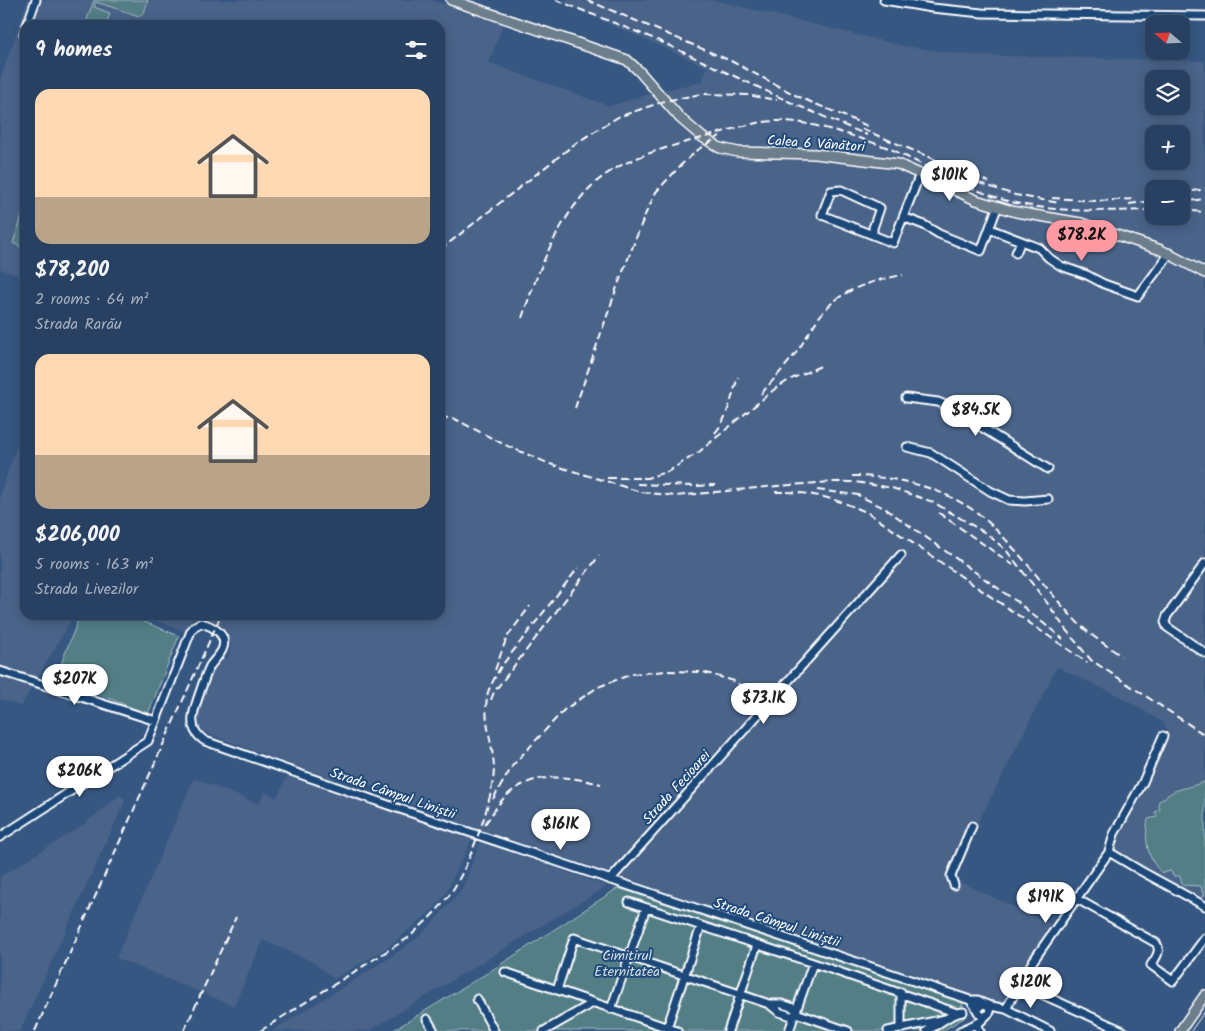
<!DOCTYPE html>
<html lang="en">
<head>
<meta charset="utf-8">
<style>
  body { margin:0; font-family:Kalam,sans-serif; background:#344c6b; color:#f1f3f6; height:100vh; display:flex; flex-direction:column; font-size:19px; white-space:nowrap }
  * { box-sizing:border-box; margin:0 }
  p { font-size:16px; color:#a5afbe }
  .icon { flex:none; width:28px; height:28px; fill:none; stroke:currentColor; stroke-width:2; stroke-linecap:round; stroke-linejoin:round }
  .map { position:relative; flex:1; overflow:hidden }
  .drawer { position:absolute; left:20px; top:20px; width:425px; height:600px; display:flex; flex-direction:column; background:#284162; border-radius:15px; box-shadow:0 2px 12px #0003,0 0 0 1px #445a77 }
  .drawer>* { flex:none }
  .needle { width:32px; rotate:289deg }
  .fabs { position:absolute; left:1145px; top:15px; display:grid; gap:10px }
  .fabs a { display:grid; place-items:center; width:45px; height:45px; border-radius:10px; background:#284162; box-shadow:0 2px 12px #0003,0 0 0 1px #445a77; font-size:25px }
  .price { position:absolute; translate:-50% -42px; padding:0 11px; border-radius:18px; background:#fff; color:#222; font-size:16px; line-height:32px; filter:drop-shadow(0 1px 2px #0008) }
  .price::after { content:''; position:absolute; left:50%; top:30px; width:15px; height:11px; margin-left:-8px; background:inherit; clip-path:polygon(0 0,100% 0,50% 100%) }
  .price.current { background:#ff9aa2; color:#111 }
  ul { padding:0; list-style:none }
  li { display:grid; align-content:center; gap:10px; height:265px; padding:0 15px }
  li span { display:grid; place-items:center; height:155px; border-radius:15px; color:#555 }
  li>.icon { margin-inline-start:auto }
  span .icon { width:90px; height:90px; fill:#fffc; stroke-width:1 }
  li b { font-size:21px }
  h2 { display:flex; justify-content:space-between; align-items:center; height:60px; padding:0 15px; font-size:21px }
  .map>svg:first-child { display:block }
</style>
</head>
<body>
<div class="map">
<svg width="1205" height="1031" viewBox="0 0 1205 1031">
  <rect width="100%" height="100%" fill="#365782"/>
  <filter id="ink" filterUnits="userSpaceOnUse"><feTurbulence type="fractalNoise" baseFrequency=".02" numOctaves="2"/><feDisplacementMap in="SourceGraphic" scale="10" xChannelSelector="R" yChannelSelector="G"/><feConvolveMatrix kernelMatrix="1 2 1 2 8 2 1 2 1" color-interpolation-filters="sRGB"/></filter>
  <g filter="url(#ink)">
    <path fill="#4a6389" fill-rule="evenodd" d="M28,0H430L503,23L489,63L610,106L663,90L702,82L707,67L556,0H707L722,2L904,46L969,55L1205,61V909L1110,857L1121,824L1168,733L1164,723L1119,696L1057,667L996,788L974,829L952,878L1055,926L1003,1004H997L484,831L378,793L379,788L337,773L334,780L203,732L196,720L212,670L220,661L228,658L231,644L226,630L208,618L199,616L192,619L187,632L140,615H440V25H25V278L0,269V80ZM1154,79H1181V106H1154ZM1154,134H1181V161H1154ZM1154,189H1181V216H1154Z
      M25,422V615H74L21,706L0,699V495Z
      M287,776L472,839L445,895L434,909L387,948L334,979L313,962L263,940L234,1006L116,958L194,778L259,804L264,792L277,798Z
      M120,795L126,799L20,1031H0V877L83,825Z
      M480,842L607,886L369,1031H272L394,955L421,935L462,890Z"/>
    <path fill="#527e86" stroke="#a8bec2" d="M94,0H148L144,13L139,16L96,2L94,7L110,13L106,25H85Z
      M25,207L24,237L25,249L13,243Z
      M80,615H128L179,636L148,714L56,677Z
      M1205,782V895L1203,896L1201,886L1182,885L1180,876H1173L1171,871L1162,873C1147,859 1144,839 1148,819L1157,817L1155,812L1160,810L1158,802L1174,791Z
      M618,888L962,1002L964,1018L942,1031H392L489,972Z"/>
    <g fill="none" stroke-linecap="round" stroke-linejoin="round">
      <g stroke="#fff" stroke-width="11">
        <path id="minor" d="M884,0L932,8L982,13L1205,16
          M27,25L36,0
          M24,34L25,31
          M903,217L924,225L939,234L981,251L997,208
          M990,229L1039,248L1049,258L1061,266L1087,275L1104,284L1138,296L1170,253
          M873,235V228L880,208L841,190L831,191L822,215L893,243L920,174
          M1016,253L1021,241
          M906,398L938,402L948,406L1048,469
          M907,447L931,453L990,491L1009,500L1025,501L1048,499
          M1205,563L1167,616L1165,622L1167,627L1205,653
          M0,671L156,721
          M0,837L148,741L191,631L195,626L201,623C213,626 229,635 222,650C219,656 214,660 210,666C206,674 203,683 200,692C194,710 185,728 205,741L391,806L970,1000H978L984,1004
          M1109,852L1141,871L1205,906
          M610,880L901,555
          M954,885L951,876L972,826
          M1077,899L1156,943C1162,951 1155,959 1151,965L1173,981L1205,938
          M629,902L813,963L957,1013
          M505,972L677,1031
          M1019,984L1123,1031
          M557,990L574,938L769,1004L779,1012L794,1017
          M901,992V1028
          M477,999L494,1031
          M970,1000C977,1006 977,1016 985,1017L990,1012L989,1007L986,1004L981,1005L978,1009
          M769,1004H782L797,1009
          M987,1005L1006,1009L1050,1031
          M611,1009L646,908
          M1006,1009L1033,961L1109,852L1114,834L1143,782L1163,736
          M796,1013L848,1031
          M427,1019L434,1031
          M975,1024L980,1031
          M667,1028L701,926
          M544,1031L593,1003
          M728,1031L757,945
          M789,1031L813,963
          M888,1031L945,1019
          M927,1031C938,1025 950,1013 963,1012
          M960,1031L980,1022L985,1017"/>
      </g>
      <g stroke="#fff" stroke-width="12">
        <path id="major" d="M451,0L627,60L639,71L680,118L702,137L720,148L738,152L815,154L898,164L976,200L1016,212L1081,223L1161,250L1205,273
          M1180,1031L1205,995"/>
      </g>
      <use href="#minor" stroke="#1f4a7a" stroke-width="7"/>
      <use href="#major" stroke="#6c7d8b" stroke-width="9"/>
      <path stroke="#fff" stroke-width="1" d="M1191,1031L1205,1011"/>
      <path stroke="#fff" stroke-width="2" stroke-dasharray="8 4" stroke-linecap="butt" d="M556,0L655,39L792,103L867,135
        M587,0L731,61L799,97L870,127
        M862,129L989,182
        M979,183L1015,195L1059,203
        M1181,193L1205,189
        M1052,198L1097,201L1136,199
        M1181,202L1205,199
        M1129,204L1154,201
        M1181,210L1205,212
        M440,250L576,143L618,117L665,101L702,94L747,95L777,100
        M522,318C537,274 554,229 584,194C615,158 666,148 709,136C733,129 758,120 783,121C814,122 856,137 886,147C896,151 907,157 917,162C947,176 978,193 1011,202C1058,213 1106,211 1154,210
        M761,394C773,380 785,367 796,353C806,339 813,324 824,311C844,288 875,280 903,275
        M575,408L617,287L645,215L656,192L681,165L699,149L720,136
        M440,417L455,419L505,445L550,464L641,492L676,496L777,486L832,482H855L892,488L933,502L987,534L1006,550L1048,604L1066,630L1091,660L1205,735
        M715,433C728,418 732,395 738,377
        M852,476C899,476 951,489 987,521C1022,553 1048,593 1081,626C1093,637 1108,646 1121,656
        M607,478H647L669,471L699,452L776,388L789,380L823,365
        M637,484L695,486L715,485
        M817,490L858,495L886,509L1016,601L1063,639
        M775,492C809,491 839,499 870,514L1088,663
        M939,513L1013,565
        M495,670L507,637L530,606
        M491,700L494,692L599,556
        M493,799L513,765L564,710L598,687L632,674L667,671L703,672L734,681L763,701
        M485,824C491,816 496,807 503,799C532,770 565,776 601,784
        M35,1031L221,615
        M184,1031L236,917
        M260,1031L408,938C423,924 438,911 450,894C468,869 494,799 494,768C493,743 482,718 488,692C491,684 496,676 500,668L578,568"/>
    </g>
  </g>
  <g text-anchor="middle" stroke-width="4" stroke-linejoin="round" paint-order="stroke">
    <g font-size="14" fill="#fff" stroke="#1f4a7a">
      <text transform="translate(816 143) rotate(4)" y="5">Calea 6 Vânători</text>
      <text transform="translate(676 787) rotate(-48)" y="5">Strada Fecioarei</text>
      <text transform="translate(393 793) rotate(19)" y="5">Strada Câmpul Liniștii</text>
      <text transform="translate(777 922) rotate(18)" y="5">Strada Câmpul Liniștii</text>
    </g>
    <g font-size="14" fill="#d4dfe1" stroke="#1f4a7a">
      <text x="627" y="960">Cimitirul<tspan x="627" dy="16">Eternitatea</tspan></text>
    </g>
  </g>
</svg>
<div class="fabs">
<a><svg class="needle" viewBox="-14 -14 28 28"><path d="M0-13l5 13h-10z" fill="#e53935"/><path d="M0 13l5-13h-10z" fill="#a5afbe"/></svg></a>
<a><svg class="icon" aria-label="layers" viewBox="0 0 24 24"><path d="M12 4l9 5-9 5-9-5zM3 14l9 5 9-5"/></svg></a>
<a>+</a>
<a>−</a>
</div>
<b class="price" style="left:950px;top:202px">$101K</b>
<b class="price current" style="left:1082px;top:262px">$78.2K</b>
<b class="price" style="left:976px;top:437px">$84.5K</b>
<b class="price" style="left:75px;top:706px">$207K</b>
<b class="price" style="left:764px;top:725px">$73.1K</b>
<b class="price" style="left:80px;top:798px">$206K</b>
<b class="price" style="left:561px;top:851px">$161K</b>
<b class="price" style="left:1046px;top:924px">$191K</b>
<b class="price" style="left:1031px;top:1009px">$120K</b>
<section class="drawer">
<h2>9 homes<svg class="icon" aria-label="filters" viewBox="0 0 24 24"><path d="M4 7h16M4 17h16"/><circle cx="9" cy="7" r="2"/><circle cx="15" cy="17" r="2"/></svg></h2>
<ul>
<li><span style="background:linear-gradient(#ffd9b3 70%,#b9a48a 0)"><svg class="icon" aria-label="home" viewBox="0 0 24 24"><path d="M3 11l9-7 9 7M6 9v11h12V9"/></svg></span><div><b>$78,200</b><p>2 rooms · 64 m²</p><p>Strada Rarău</p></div></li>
<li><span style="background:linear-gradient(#ffd9b3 65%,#b9a48a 0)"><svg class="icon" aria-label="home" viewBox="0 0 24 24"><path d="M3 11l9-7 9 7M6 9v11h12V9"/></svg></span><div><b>$206,000</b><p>5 rooms · 163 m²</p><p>Strada Livezilor</p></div></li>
</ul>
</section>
</div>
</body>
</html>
